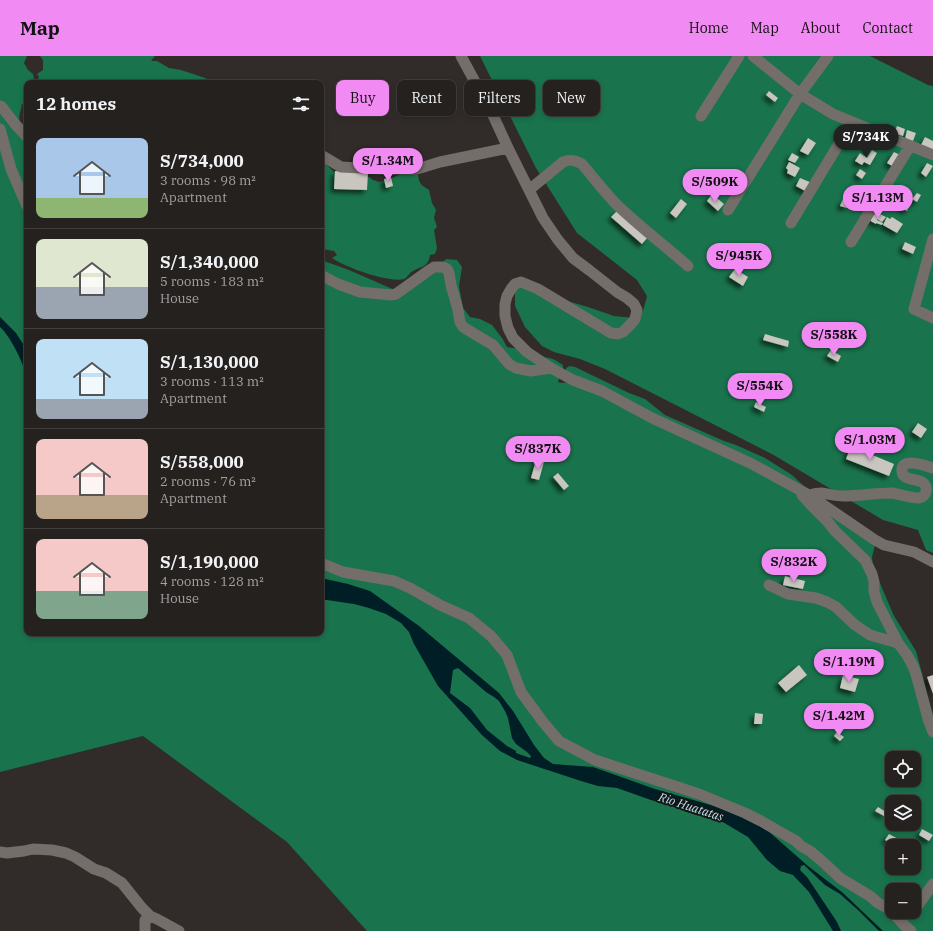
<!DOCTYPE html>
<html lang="en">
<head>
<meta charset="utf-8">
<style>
  body { margin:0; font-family:"IBM Plex Serif",serif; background:#2d2928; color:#f1f3f6; height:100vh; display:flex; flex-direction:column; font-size:15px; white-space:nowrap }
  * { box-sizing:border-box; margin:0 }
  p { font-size:13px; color:#a3a3a4 }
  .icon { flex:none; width:22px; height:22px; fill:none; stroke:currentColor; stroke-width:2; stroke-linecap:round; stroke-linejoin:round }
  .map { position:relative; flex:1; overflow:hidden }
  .side { position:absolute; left:24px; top:24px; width:300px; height:556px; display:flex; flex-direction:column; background:#25211f; border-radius:8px; box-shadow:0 2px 6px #0003,0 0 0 1px #423e3d }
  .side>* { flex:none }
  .guide { position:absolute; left:336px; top:24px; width:380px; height:36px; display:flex; gap:8px }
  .tools { position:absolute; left:885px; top:695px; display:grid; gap:8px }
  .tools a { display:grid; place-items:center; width:36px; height:36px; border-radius:8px; background:#25211f; box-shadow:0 2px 6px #0003,0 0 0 1px #423e3d; font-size:20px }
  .price { position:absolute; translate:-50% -34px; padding:0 9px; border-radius:14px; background:#f28af3; color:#111; font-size:13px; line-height:26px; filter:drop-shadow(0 1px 2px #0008) }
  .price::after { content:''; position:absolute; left:50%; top:24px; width:12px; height:9px; margin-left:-6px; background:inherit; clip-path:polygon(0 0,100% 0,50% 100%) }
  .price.on { background:#222; color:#fff }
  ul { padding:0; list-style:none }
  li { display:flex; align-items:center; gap:12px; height:100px; padding:0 12px }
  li+li { border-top:1px solid #423e3d }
  li span { display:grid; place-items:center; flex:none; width:112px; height:80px; border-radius:8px; color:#555 }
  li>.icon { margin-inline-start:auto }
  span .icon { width:48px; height:48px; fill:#fffc; stroke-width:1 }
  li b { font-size:17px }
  h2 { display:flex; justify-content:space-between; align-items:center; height:48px; padding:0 12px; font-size:17px }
  .tag { padding:0 14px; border-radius:8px; background:#25211f; box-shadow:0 2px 6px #0003,0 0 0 1px #423e3d; font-size:14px; line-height:36px }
  .tag.on { background:#f28af3; color:#111 }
  header { display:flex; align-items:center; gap:24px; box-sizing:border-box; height:56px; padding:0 20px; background:#f28af3; color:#111 }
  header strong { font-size:19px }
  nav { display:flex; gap:22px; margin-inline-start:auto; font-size:14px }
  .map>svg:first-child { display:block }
</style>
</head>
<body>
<header>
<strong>Map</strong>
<nav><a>Home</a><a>Map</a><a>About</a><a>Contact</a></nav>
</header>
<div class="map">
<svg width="933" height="875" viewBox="0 0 933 875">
  <defs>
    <filter id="shadow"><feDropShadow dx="-3.5" dy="3.5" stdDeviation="2" flood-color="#0009"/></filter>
  </defs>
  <rect width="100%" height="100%" fill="#312c29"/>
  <path fill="#19734c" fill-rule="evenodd" d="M0,0H27L24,7L28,14L33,18L35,27H27V39H24L27,42V45L22,48C20,60 15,64 27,72V577H321V204L349,214L397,235L441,208L446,203L457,204L462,211L459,230L463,252L470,261L480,263L492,269L502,282L507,291L526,294L539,302C550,300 554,303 563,309C563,318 560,319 558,326L561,327L569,326L566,316V312L570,310L575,311L629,337L645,343L665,359L724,385L736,389L765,402L792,419L818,443L876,485L872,501L873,511L894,560L916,595L933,659V875H367L287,786L143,680L0,716ZM892,702H914V724H892ZM892,746H914V768H892ZM892,790H914V812H892ZM892,834H914V856H892Z
    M40,0H155L151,5H157L169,12L181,14L205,22L215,27H38L37,26L39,21L37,18L43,14V4Z
    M480,0H870L928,29L933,30V497L926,494L918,474L883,464L772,398L605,313L580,303L554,296L542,290L525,271L515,250V235L523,229L564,244L588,251L614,260L634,262L643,255L647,240L637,224L577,177L536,112Z
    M321,106L327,109L336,118L363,117L373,124L379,126L390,123L403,117H414L418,119C419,129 422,129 429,134L432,147L436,154L434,162L437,171L434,174L437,192L435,198L430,199C428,212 421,210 413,215C409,217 408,221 404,223C389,227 344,211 332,202L337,199L334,195L321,193Z"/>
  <path fill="#001e25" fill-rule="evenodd" d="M0,261L16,277L27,294V320C22,305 11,281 0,271Z
    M321,522L348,528L370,535L419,570L499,637L513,655L534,689L544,702L553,708L579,710L593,711L655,733L735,756L767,774L808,810L843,837L883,875H879L858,854L840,838L825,829L804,809L801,810L800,814L807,821L837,866L841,875H833L809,836L793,819L780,815L767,804L748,781L716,762L704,760L651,744L617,732L598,730L581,725L517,704L500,695L482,679L438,630L414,588L409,576L401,567L386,558L369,552L354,548L327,544H321ZM458,612L486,636L494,641L499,645L505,655L508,662L512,682L516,688L527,696L531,700L530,702L516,697V695L507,690L487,674L470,652L450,637L453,614Z"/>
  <path fill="#c9c5bf" filter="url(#shadow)" d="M769,35L778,42L775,46L766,39Z
    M897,70L905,73L903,80L894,77Z
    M907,74L916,77L913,85L905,83Z
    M852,75L860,78L858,85L849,82Z
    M925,81L933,85V94L921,89Z
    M808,82L816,87L808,99L800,95Z
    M872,94L877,97L870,109L864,106L862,109L855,105L860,97L867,102Z
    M894,96L900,99L894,111L887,107Z
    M792,97L799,101L795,107L788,104Z
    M368,99L370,106L355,109L353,102Z
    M789,106L800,112L795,121L787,117L788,114L786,112Z
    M927,107L933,110L926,121L921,117Z
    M860,113L866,117L862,123L856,119Z
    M335,115L368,117L367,134L334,133Z
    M391,121L393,130L386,132L384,123Z
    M800,122L812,127L807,136L796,130Z
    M891,128L899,132L895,138L888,133Z
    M917,137L921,139L917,146L912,143Z
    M712,138L724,148L718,155L707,145Z
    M681,143L687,148L676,162L670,157Z
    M843,143L849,146L847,152L840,150Z
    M904,146L910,149L907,155L901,152Z
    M617,155L648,181L642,188L611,161Z
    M876,156L886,161L882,166L877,163V164L883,167L882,169L876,167V168L869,164Z
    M887,161L890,163L892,161L903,168L897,177L883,169Z
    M905,186L916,191L913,198L902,193Z
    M735,213L748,221L743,230L729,221Z
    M765,278L789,285L788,291L763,284Z
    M831,294L841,300L838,306L827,300Z
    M756,346L766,351L764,356L754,351Z
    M918,367L927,373L921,382L912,376Z
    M851,390L894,408L889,420L846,403Z
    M536,404L544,406L539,424L531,422Z
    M558,417L569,430L564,434L553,421Z
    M785,520L805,525L803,533L783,529Z
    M799,609L807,619L786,636L778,627Z
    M843,619L859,623L855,636L840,632Z
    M933,619V638L927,621Z
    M755,657L763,658L762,668H754Z
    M837,676L844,681L840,685L834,680Z
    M878,751L886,756L884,760L875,755Z
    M922,773L933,779L929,785L919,779Z
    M889,778L900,784L897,790L885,784Z"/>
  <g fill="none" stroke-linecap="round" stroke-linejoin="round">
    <path stroke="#746e6a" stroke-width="11" d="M461,0L492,57L508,92L543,162L558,184L573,202L589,214L617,236L627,242L634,248L637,254L635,263L631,268L623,276L618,278L611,277L538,233L521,226L515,228L511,233L507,240L505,248V260L508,272L513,282L527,296L551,312L573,324L602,335L652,362L750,407L809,439L875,484L884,489L914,496L933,506
      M753,0L800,38L833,58L933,99
      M0,50L2,51L15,68L27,81
      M701,60L739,0
      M0,73L11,113L27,150
      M321,99L341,111L380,113H417L440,106L508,92
      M529,134L563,106C570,103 575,104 582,108C593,121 604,135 616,148C639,170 664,189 688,210
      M728,154L800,38L828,0
      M791,167L852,66
      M933,183L914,253L933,262
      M851,186L910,90
      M321,219L338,228L360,236L391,239L396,238L428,215L434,211H443L447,213L449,217L451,229L458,254L460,266L463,271L493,289L509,308L516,312L531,315L551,312
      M802,439L811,449L828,466L835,475L865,504L872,518L874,526V535L877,546L898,587L907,599L913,610L916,618L929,666L933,676
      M809,439C813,438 817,437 821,437C829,438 836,440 843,440C859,440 876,437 892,437C899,438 914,443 919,442C927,441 929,430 922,426C916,423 902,424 902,415C901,400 926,410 933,412
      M321,507L343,516L394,525L410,532L440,549L469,562L491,580L507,599L521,636L543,666L559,685L595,704L699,738L745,757L761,765L796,785L801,790L810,795L823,806L840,822L870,840L878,847L887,852L896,860L904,869L911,875
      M769,529L788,538L816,542L827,546L836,551L855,569L870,579L898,587
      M0,796L7,797L24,795L33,793L52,794L66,797L75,801L94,813L106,817L122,827L142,852L150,860L157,863L179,875
      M914,855L933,828
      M145,875V864L150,860"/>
  </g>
  <g text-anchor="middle" stroke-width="4" stroke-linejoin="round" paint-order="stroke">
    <g font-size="12" font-style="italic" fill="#b6e7f4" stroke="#171513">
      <text transform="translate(691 751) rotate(18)" y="4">Rio Huatatas</text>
    </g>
  </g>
</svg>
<div class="tools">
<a><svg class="icon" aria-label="locate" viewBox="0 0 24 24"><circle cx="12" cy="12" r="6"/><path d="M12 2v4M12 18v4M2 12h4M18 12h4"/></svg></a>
<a><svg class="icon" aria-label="layers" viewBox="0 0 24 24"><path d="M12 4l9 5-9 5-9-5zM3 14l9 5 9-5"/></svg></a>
<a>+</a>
<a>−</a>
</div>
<b class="price on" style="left:866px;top:102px">S/734K</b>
<b class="price" style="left:388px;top:126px">S/1.34M</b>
<b class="price" style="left:715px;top:147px">S/509K</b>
<b class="price" style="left:878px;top:163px">S/1.13M</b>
<b class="price" style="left:739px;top:221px">S/945K</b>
<b class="price" style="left:834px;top:300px">S/558K</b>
<b class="price" style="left:760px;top:351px">S/554K</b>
<b class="price" style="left:870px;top:405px">S/1.03M</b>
<b class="price" style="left:538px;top:414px">S/837K</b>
<b class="price" style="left:794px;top:527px">S/832K</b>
<b class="price" style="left:849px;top:627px">S/1.19M</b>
<b class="price" style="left:839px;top:681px">S/1.42M</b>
<div class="guide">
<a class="tag on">Buy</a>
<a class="tag">Rent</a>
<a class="tag">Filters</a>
<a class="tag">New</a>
</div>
<section class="side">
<h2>12 homes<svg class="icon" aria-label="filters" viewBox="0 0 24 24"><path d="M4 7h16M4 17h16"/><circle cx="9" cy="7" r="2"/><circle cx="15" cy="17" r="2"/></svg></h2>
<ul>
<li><span style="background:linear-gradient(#a9c7e8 75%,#8fb573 0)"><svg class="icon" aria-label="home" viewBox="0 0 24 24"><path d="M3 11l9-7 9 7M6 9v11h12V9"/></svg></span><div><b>S/734,000</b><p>3 rooms · 98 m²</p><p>Apartment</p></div></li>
<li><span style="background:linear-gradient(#dfe7d0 60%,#9aa5b1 0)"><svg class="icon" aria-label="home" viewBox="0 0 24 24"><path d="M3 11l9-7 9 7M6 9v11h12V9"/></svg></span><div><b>S/1,340,000</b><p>5 rooms · 183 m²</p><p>House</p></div></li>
<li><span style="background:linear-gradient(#bfe0f5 75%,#9aa5b1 0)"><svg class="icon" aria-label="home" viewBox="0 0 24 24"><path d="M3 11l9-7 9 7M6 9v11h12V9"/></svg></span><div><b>S/1,130,000</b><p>3 rooms · 113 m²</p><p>Apartment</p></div></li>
<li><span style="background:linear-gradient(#f6c9c9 70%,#b9a48a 0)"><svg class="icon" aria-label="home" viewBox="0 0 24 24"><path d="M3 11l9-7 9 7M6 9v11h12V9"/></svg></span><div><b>S/558,000</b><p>2 rooms · 76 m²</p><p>Apartment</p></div></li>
<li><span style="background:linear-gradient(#f6c9c9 65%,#7fa58c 0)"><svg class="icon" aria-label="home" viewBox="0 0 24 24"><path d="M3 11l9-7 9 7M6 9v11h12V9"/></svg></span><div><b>S/1,190,000</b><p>4 rooms · 128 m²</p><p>House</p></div></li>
</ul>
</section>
</div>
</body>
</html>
